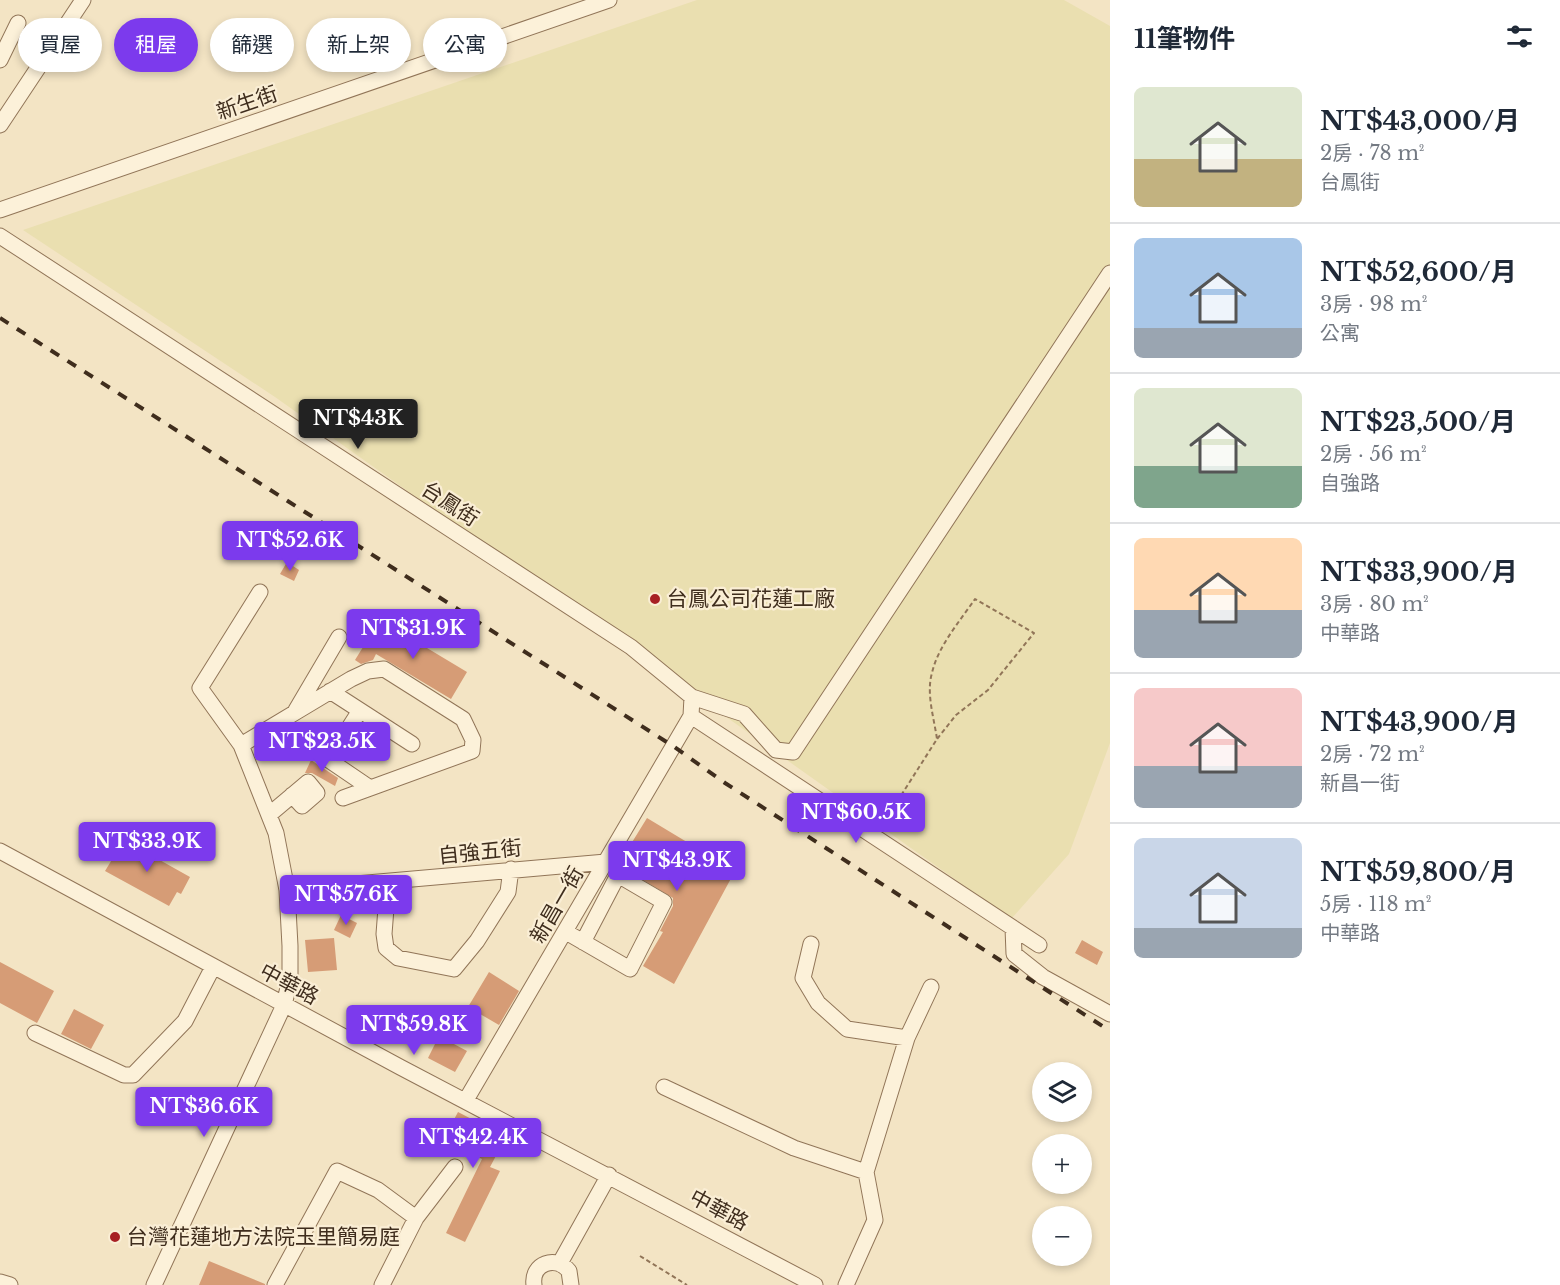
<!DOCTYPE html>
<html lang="zh-TW">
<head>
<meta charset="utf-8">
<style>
  body { margin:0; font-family:"Libre Baskerville","Noto Sans TC",serif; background:#f6f6f7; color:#1f2937; height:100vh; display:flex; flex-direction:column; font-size:22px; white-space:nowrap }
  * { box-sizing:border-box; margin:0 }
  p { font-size:20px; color:#747a83 }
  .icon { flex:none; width:33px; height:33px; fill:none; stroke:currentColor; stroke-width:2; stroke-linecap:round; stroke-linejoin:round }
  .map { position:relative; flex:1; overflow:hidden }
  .drawer { display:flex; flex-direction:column; background:#fff; width:450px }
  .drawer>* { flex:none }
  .banner { position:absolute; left:18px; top:18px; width:570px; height:54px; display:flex; gap:12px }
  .buttons { position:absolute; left:1032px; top:1062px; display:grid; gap:12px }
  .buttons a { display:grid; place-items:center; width:60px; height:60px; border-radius:50%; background:#fff; box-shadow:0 3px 9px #0003; font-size:30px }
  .price { position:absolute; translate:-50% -51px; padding:0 14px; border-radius:6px; background:#7c3aed; color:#fff; font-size:20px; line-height:39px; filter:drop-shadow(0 2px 3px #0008) }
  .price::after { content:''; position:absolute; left:50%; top:36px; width:18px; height:14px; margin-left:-9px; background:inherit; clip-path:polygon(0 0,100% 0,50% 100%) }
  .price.current { background:#222; color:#fff }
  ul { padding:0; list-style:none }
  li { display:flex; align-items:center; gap:18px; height:150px; padding:0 24px }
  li+li { border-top:2px solid #e0e1e3 }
  li span { display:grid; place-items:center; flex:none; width:168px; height:120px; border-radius:9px; color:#555 }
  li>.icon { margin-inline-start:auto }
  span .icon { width:72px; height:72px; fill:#fffc; stroke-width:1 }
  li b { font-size:26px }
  h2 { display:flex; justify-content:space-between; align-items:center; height:72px; padding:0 24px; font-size:26px }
  .chip { padding:0 21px; border-radius:27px; background:#fff; box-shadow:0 3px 9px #0003; font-size:21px; line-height:54px }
  .chip.current { background:#7c3aed; color:#fff }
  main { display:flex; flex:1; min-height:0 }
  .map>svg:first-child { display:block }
</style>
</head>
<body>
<main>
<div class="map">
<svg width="1110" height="1285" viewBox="0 0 1110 1285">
  <rect width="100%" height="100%" fill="#f3e4c4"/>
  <path fill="#eadfb0" d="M697,0H1064L1110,26V743L1069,854L1011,919L275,397L23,230Z"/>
  <path fill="#d69c76" d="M287,562L299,570L294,581L280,574Z
    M376,626L388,633L392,627L467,672L451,699L376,654L373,660L361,664L355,660Z
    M311,760L338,778L335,786L312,773H305Z
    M647,818L735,871L674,984L643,966L663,932L660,931L673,906V898L618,865Z
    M124,840L190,877L181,894L177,892L169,906L105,871Z
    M341,915L357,923L350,938L334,930Z
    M334,938L337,970L308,972L305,940Z
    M1082,940L1103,952L1097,965L1075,953Z
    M0,962L54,991L37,1023L0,1003Z
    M489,972L519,991L499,1025L468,1007Z
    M74,1009L104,1025L91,1049L61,1034Z
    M439,1036L467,1051L455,1072L428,1058Z
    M458,1112L506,1137L490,1167L500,1171L465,1242L446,1233L482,1159L461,1148L457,1156L440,1146Z
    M209,1261L265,1284V1285H199Z"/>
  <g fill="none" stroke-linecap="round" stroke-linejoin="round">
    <g stroke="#917558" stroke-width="17">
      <path id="minor" d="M0,60L18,23
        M0,125L83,0
        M0,210L609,0
        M0,236L631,647L692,697L744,714L776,750L793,752L1110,273
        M330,691L412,744
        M296,710L339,637
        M691,716L1039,945
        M276,724L370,788
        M241,745L351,679L368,671L384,669L463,719L473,740L472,751L343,798
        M329,759L359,712
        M270,814L308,782L317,793L302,806L292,795
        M0,851L400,1067L815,1285
        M388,882L384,934L386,948L398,958L454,969L477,941L508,892L511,869
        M287,890L606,862
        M1013,928L1014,954L1043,977L1110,1014
        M566,932L630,969L664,902L618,875L583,942
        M811,944L803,978L818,1003L847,1029L907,1038
        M35,1033L124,1075H133L185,1021L213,967
        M664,1087L794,1148L866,1172
        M466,1100L691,716L692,697
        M560,1263L609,1175
        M0,1282L10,1285
        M154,1285L284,1005L290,979V946L287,890L276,833L241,745L200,688L260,592
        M275,1285L337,1171L378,1190L416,1218
        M382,1285L416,1218L455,1167
        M534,1285C531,1263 556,1255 569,1271L571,1285
        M846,1285L875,1220L866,1172L907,1038L931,987"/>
    </g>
    <path stroke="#917558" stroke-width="2" stroke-dasharray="4.5 3" stroke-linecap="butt" d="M881,827L937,739C934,718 926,693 932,673C938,646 960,621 975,599L1034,633L988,690L956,715L937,739
      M640,1256L687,1285"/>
    <use href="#minor" stroke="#fcf1d9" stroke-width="15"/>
    <path stroke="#3f2d1d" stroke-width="4" stroke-dasharray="10 10" stroke-linecap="butt" d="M0,318L673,746L725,783L1110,1031"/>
  </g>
  <g fill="#a72024" stroke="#faeed5" stroke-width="2">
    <circle cx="655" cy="599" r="6"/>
    <circle cx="115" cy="1237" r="6"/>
  </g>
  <g text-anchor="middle" stroke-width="4.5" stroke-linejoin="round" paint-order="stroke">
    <g font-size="21" fill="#3f2d1d" stroke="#faeed5">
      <text transform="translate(247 103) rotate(-19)" y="7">新生街</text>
      <text transform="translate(450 504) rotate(33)" y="7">台鳳街</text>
      <text transform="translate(480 852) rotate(-6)" y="7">自強五街</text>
      <text transform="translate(557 905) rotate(-60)" y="7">新昌一街</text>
      <text transform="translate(289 984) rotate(28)" y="7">中華路</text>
      <text transform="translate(719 1210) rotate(28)" y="7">中華路</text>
    </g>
    <g font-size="21" fill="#3f2d1d" stroke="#faeed5" text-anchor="start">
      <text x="667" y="606">台鳳公司花蓮工廠</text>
      <text x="127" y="1244">台灣花蓮地方法院玉里簡易庭</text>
    </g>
  </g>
</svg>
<div class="buttons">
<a><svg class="icon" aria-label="layers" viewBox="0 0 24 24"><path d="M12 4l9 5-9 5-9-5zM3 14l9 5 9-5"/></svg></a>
<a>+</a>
<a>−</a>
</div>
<b class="price current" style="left:358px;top:450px">NT$43K</b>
<b class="price" style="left:290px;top:572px">NT$52.6K</b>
<b class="price" style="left:413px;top:660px">NT$31.9K</b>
<b class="price" style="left:322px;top:773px">NT$23.5K</b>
<b class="price" style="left:856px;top:844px">NT$60.5K</b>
<b class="price" style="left:147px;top:873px">NT$33.9K</b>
<b class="price" style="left:677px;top:892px">NT$43.9K</b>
<b class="price" style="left:346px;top:926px">NT$57.6K</b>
<b class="price" style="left:414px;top:1056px">NT$59.8K</b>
<b class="price" style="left:204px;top:1138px">NT$36.6K</b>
<b class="price" style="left:473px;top:1169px">NT$42.4K</b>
<div class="banner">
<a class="chip">買屋</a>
<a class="chip current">租屋</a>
<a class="chip">篩選</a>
<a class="chip">新上架</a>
<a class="chip">公寓</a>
</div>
</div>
<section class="drawer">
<h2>11筆物件<svg class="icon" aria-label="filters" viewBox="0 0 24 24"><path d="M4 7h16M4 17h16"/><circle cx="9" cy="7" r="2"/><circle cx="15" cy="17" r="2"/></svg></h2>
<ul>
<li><span style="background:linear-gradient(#dfe7d0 60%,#c2b280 0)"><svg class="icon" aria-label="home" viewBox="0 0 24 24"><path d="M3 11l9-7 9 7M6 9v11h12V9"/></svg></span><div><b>NT$43,000/月</b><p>2房 · 78 m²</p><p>台鳳街</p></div></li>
<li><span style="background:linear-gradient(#a9c7e8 75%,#9aa5b1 0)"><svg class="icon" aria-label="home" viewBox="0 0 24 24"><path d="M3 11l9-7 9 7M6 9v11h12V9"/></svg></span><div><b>NT$52,600/月</b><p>3房 · 98 m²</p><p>公寓</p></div></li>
<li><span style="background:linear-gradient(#dfe7d0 65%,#7fa58c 0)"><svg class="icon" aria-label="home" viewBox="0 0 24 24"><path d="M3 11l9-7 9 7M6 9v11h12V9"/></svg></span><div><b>NT$23,500/月</b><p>2房 · 56 m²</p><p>自強路</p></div></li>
<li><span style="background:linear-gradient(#ffd9b3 60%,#9aa5b1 0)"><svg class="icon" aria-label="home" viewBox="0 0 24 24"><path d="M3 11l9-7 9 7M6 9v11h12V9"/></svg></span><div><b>NT$33,900/月</b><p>3房 · 80 m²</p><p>中華路</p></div></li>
<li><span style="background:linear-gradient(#f6c9c9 65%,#9aa5b1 0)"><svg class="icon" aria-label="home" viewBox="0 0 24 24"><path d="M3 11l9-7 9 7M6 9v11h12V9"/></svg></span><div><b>NT$43,900/月</b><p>2房 · 72 m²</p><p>新昌一街</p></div></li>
<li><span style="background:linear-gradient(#c9d6e8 75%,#9aa5b1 0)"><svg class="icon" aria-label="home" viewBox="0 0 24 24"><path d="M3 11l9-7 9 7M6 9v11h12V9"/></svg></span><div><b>NT$59,800/月</b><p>5房 · 118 m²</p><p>中華路</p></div></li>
</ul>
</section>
</main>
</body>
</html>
